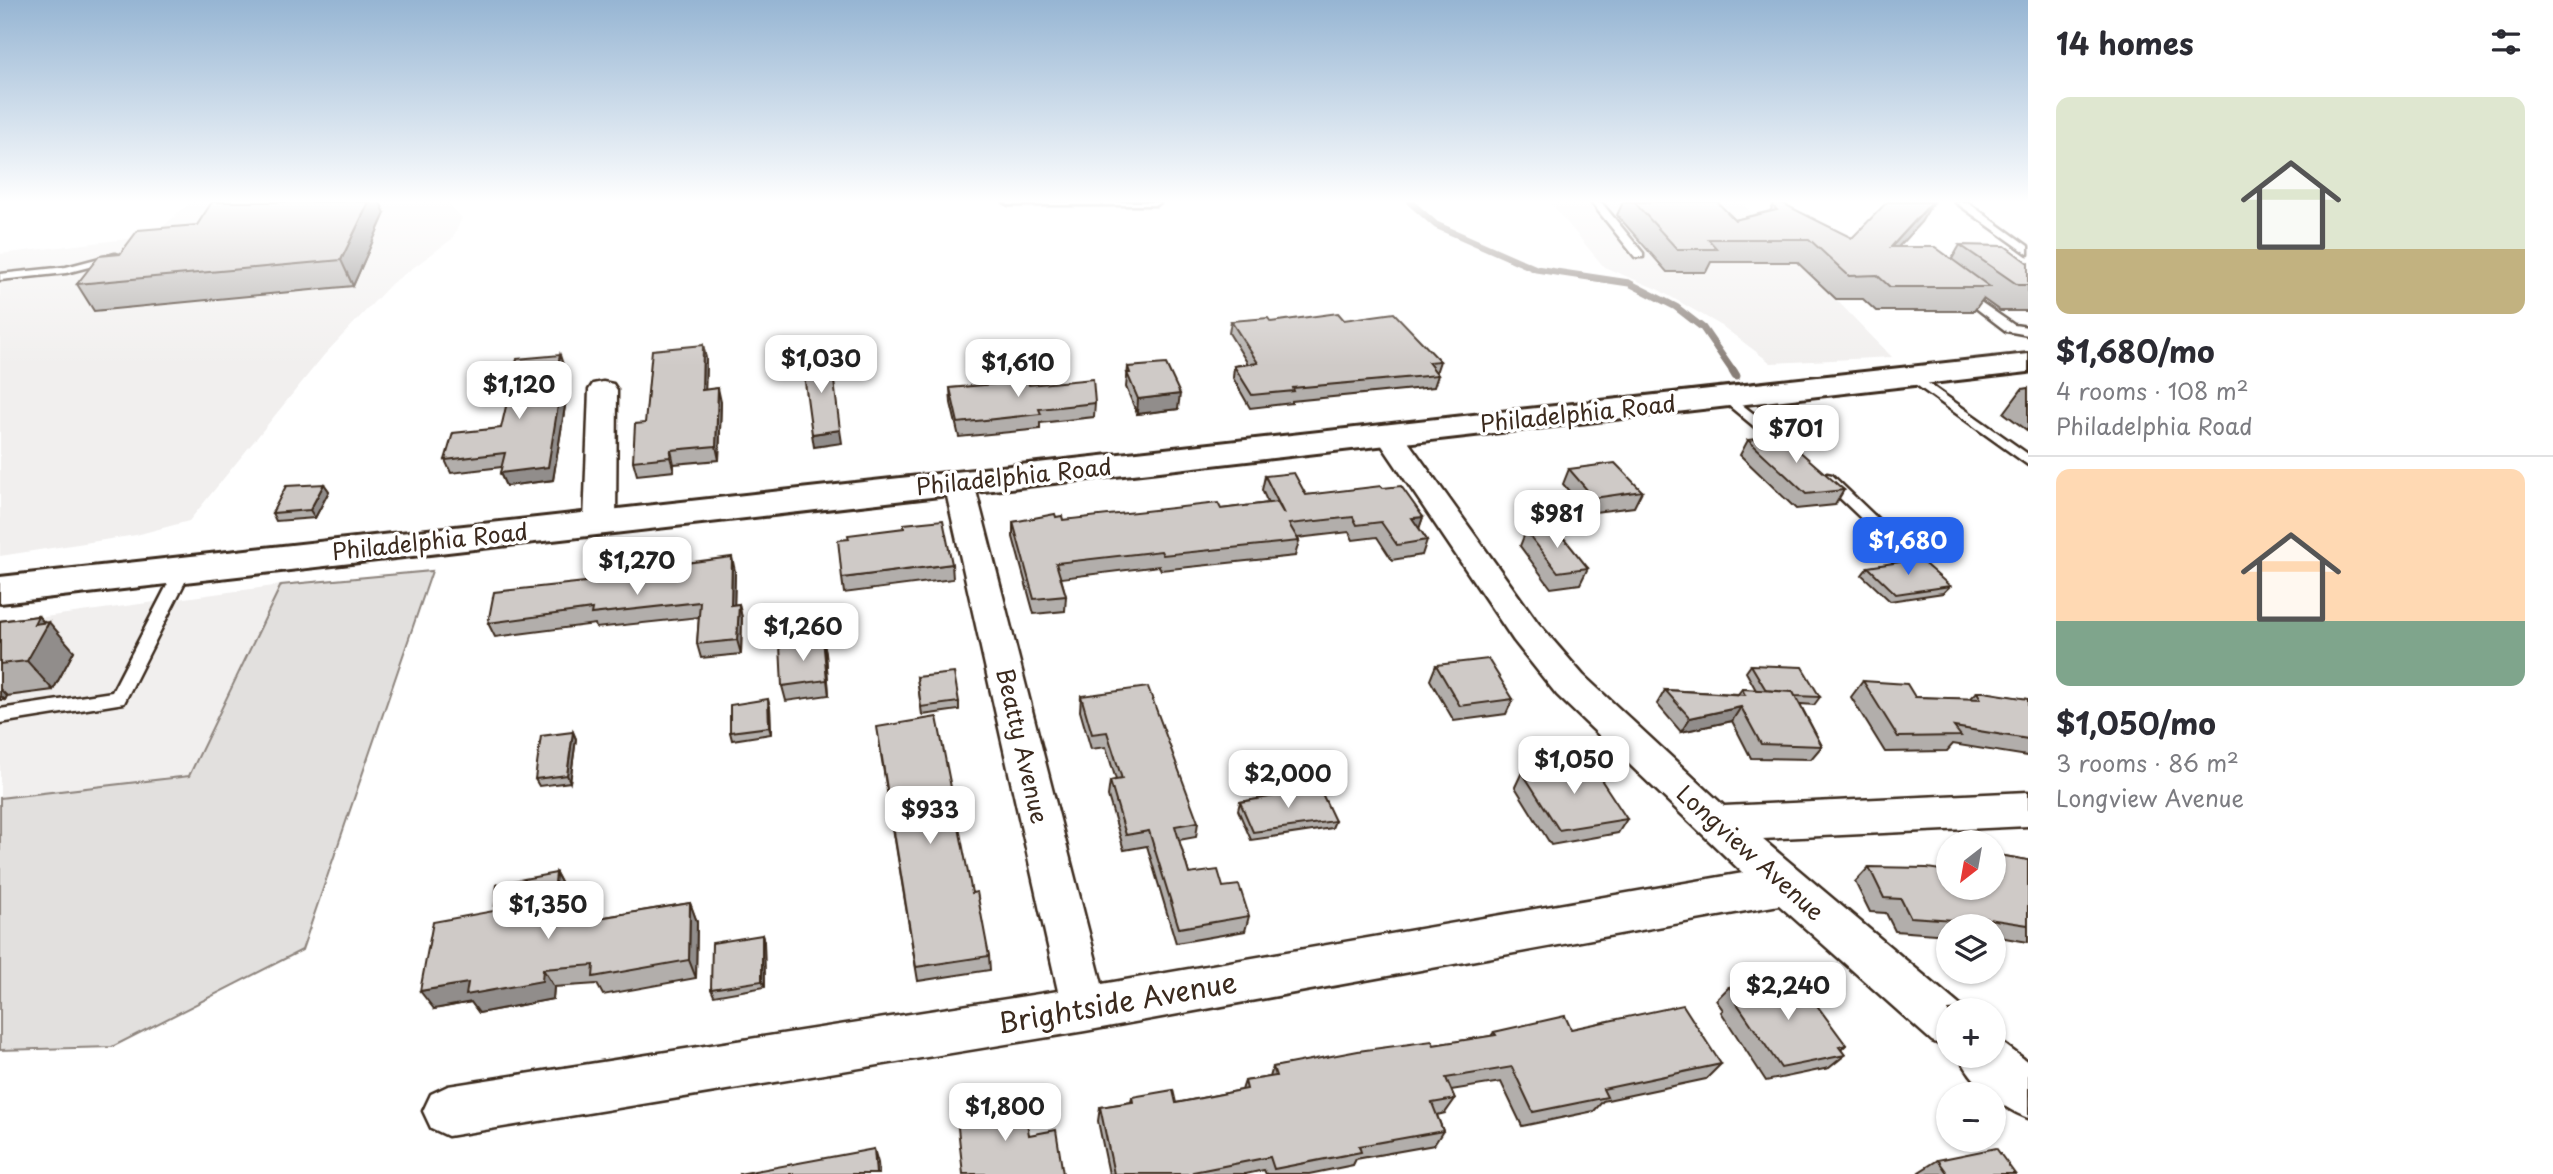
<!DOCTYPE html>
<html lang="en">
<head>
<meta charset="utf-8">
<style>
  body { margin:0; font-family:"Playpen Sans",sans-serif; background:#f7f7f7; color:#2b2b33; height:100vh; display:flex; flex-direction:column; font-size:26px; white-space:nowrap }
  * { box-sizing:border-box; margin:0 }
  p { font-size:23px; color:#7c7c81 }
  .icon { flex:none; width:38px; height:38px; fill:none; stroke:currentColor; stroke-width:2; stroke-linecap:round; stroke-linejoin:round }
  .map { position:relative; flex:1; overflow:hidden }
  .panel { display:flex; flex-direction:column; background:#fff; width:525px }
  .panel>* { flex:none }
  .needle { width:46px; rotate:211deg }
  .tools { position:absolute; left:1936px; top:830px; display:grid; gap:14px }
  .tools a { display:grid; place-items:center; width:70px; height:70px; border-radius:50%; background:#fff; box-shadow:0 2px 5px #0004; font-size:35px }
  .price { position:absolute; translate:-50% -60px; padding:0 16px; border-radius:14px; background:#fff; color:#222; font-size:23px; line-height:46px; filter:drop-shadow(0 2px 4px #0008) }
  .price::after { content:''; position:absolute; left:50%; top:42px; width:21px; height:16px; margin-left:-10px; background:inherit; clip-path:polygon(0 0,100% 0,50% 100%) }
  .price.current { background:#2563eb; color:#fff }
  ul { padding:0; list-style:none }
  li { display:grid; align-content:center; gap:14px; height:371px; padding:0 28px }
  li+li { border-top:2px solid #e1e1e2 }
  li span { display:grid; place-items:center; height:217px; border-radius:14px; color:#555 }
  li>.icon { margin-inline-start:auto }
  span .icon { width:126px; height:126px; fill:#fffc; stroke-width:1 }
  li b { font-size:30px }
  h2 { display:flex; justify-content:space-between; align-items:center; height:84px; padding:0 28px; font-size:30px }
  main { display:flex; flex:1; min-height:0 }
  .map>svg:first-child { display:block }
</style>
</head>
<body>
<main>
<div class="map">
<svg width="2028" height="1174" viewBox="0 0 2028 1174">
  <rect width="100%" height="100%" fill="#fff"/>
  <filter id="ink" filterUnits="userSpaceOnUse"><feTurbulence type="fractalNoise" baseFrequency=".0143" numOctaves="2"/><feDisplacementMap in="SourceGraphic" scale="14" xChannelSelector="R" yChannelSelector="G"/><feConvolveMatrix kernelMatrix="1 2 1 2 8 2 1 2 1" color-interpolation-filters="sRGB"/></filter>
  <g filter="url(#ink)">
    <path fill="#f1efee" d="M190,202H447L462,218L452,239L391,284L324,355L189,521L136,535L0,556V254L153,236Z
      M1550,202H1741L1892,357L1771,363L1722,326L1657,289L1604,267Z
      M281,585L189,776L0,798V623Z"/>
    <path fill="#e2e0de" stroke="#8e857e" stroke-width="2" d="M432,571L302,950L112,1047L0,1050V798L189,776L281,585Z"/>
    <g fill="none" stroke-linecap="round" stroke-linejoin="round">
      <path stroke="#887e77" stroke-width="7" d="M1410,202L1436,225L1536,269L1629,283L1676,307L1703,328L1734,373"/>
      <path stroke="#887e77" stroke-width="9" d="M1733,371L1736,376"/>
      <g stroke="#3b2a1e" stroke-width="5">
        <path id="lane" d="M1004,202H1161L1156,205H1009Z
          M1591,202H1601L1643,253V257H1635Z
          M1955,202H1967L2028,246V254Z
          M115,254L119,255V259L66,273L0,280V274L66,267Z
          M1963,290L2014,325L2028,327V335L2006,331L1959,295L1957,293Z
          M1912,372L2028,454V465L1908,379V373Z
          M1727,393L1795,446L1797,449L1795,452H1785L1722,400V394Z
          M1827,474L1832,475L1881,522L1871,547L1866,548L1858,543L1866,523L1822,481L1820,478Z
          M184,563L192,568L124,703L0,723V709L112,692L176,568Z"/>
      </g>
      <g stroke="#3b2a1e" stroke-width="5">
        <path id="street" d="M603,382L613,384L617,390L616,523L611,530L600,533L589,530L584,523L589,390L593,384Z
          M1389,426L1399,429L1538,623L1583,675L1724,806L2028,792V826L1762,839L1964,1009L1948,1010V1048L1932,1041L1779,905L1085,1031L448,1136L431,1128L423,1111L431,1094L448,1086L1058,991L944,483L948,476L959,474L970,476L974,483L1102,984L1743,873L1557,695L1514,641L1375,435L1379,429Z
          M1993,1036L2028,1062V1118C2000,1107 1971,1083 1959,1055H1993Z"/>
      </g>
      <g stroke="#3b2a1e" stroke-width="6">
        <path id="secondary" d="M2028,354V372L0,603V577Z"/>
      </g>
      <use href="#lane" fill="#fff" fill-rule="evenodd"/>
      <use href="#street" fill="#fff" fill-rule="evenodd"/>
      <use href="#secondary" fill="#fff" fill-rule="evenodd"/>
    </g>
    <path fill="#b2aeab" stroke="#3b2a1e" stroke-width="2" d="M1623,202H1717L1735,220L1770,211L1773,206L1852,238L1933,202L1921,222L1898,247L1952,259L1960,245L2028,263V311H2000L1983,299L1974,311H1876L1863,299H1836L1797,262H1711L1706,272H1667L1617,215Z
      M385,213L353,286L94,311L77,284L120,254Z
      M1344,320L1440,361L1436,373L1438,375L1434,387L1292,401V403L1250,408L1233,378L1234,366L1248,364L1229,333L1231,321L1271,322Z
      M703,345L706,359L705,389L721,402L719,460L674,464V471L637,475L633,461L645,423Z
      M1128,367L1178,409L1137,414L1126,387Z
      M564,368L560,387L566,400L553,480L506,486L500,473L502,467L451,473L445,460L501,428Z
      M1029,385L1095,403L1094,417L1040,423V429L959,437L951,403L950,388Z
      M2028,388V431L2004,413L2022,389Z
      M1748,440L1844,490L1835,505L1796,509L1740,455Z
      M1569,469L1642,491L1634,507L1587,513L1563,484Z
      M1265,476L1306,495L1383,488L1423,517L1419,528L1427,540L1422,555L1392,560L1377,537L1353,540L1349,532L1297,538L1299,541L1295,556L1161,570L1159,566L1061,578L1066,596L1065,611L1034,614L1013,537V522L1056,517L1063,520L1221,509L1268,503L1262,490Z
      M324,484L329,491L315,518L276,521L272,513Z
      M1526,531L1588,568L1580,584L1551,588L1520,546Z
      M952,564L953,579L844,593L842,578Z
      M1868,567L1950,586L1943,593L1890,601L1862,575Z
      M735,571L734,605L739,604L742,618L741,654L701,658L697,644L699,617L596,628L595,624L495,637L488,623L631,577Z
      M38,616L74,651L53,690L7,696L5,700H0V621Z
      M823,639L826,654L829,695L786,701L782,686Z
      M1436,665L1513,699L1506,714L1454,721L1430,680Z
      M1751,665L1820,697L1814,705L1800,704L1822,746L1811,759L1751,758L1732,721L1681,732L1657,704L1665,690L1738,694L1742,689L1756,690L1746,672Z
      M917,677L959,702V710L922,715Z
      M1863,681L1915,697L1970,699L1977,692L2028,699V755L2027,756L1953,744L1947,751L1885,752L1851,697Z
      M1081,696L1198,822L1196,837L1179,840L1189,874L1223,887L1249,916L1245,931L1176,943L1147,846L1124,850L1108,796L1110,781L1116,780L1106,747L1091,749L1080,711Z
      M770,707L771,734L732,740L730,732Z
      M573,732L576,739L570,782L539,786L535,779Z
      M879,742L972,893L989,956L990,970L918,981Z
      M1522,772L1627,819L1618,833L1551,845L1515,787Z
      M1273,793L1335,821L1332,828L1251,840L1238,810L1240,802L1272,797Z
      M1993,854L2028,860V942L1993,936V926H1948V935L1895,931L1886,913L1870,912L1855,882L1869,867L1993,887Z
      M556,873L566,892L564,911L569,920L568,923L690,903L697,922L696,978L603,995L597,984L554,987L553,999L479,1013L471,1002L434,1009L494,911Z
      M762,935L764,942L765,987L714,996L711,989Z
      M1729,987L1807,1002L1846,1045L1841,1050L1845,1055L1829,1068L1766,1081L1721,1012L1723,1010L1716,1000Z
      M1571,1029L1721,1064L1706,1079L1603,1101L1594,1111L1522,1126L1501,1082L1451,1090L1455,1099L1445,1113L1437,1115L1443,1131L1434,1145L1356,1159L1353,1165L1309,1174H1266L1264,1170L1246,1174H1109L1098,1121L1100,1107L1131,1102L1132,1097L1176,1103L1242,1090L1245,1081L1270,1077L1273,1067L1434,1045L1491,1036L1494,1032Z
      M1938,1160L2015,1174H1921L1919,1172Z"/>
    <path fill="#918d8b" stroke="#3b2a1e" stroke-width="2" d="M369,202H380L385,213L353,286L341,260Z
      M1933,202L1921,222L1877,270L1891,247Z
      M703,345L706,359L705,403L702,390Z
      M560,355L564,368L557,401L553,388Z
      M561,387L566,400L553,480L506,486L500,473Z
      M718,388L721,402L719,460L716,446Z
      M1180,394L1178,409L1137,414L1138,399Z
      M840,430L842,443L814,447L812,434Z
      M671,450L674,464V471L670,457Z
      M324,484L329,491L315,518L310,510Z
      M1423,517L1418,532L1412,518Z
      M732,557L735,571L734,619L731,605Z
      M739,604L742,618L741,654L737,640Z
      M38,616L47,626L49,622L74,651L53,690L27,661L34,624Z
      M823,639L826,654L829,695L827,680Z
      M0,689L7,696L5,700L0,695Z
      M768,699L770,707L771,734L769,727Z
      M1741,707L1732,721L1681,732L1690,718Z
      M573,732L576,739L570,782L567,775Z
      M556,873L566,892L564,911L569,920L567,944L556,925L553,902Z
      M690,903L697,922L696,978L689,960Z
      M762,935L764,942L765,987L762,981Z
      M543,969L554,987L553,999L479,1013L471,1002L434,1009L420,991Z
      M874,1149L878,1163L879,1174H876Z"/>
    <path fill="#cfcac7" stroke="#3b2a1e" stroke-width="2" d="M212,202H369L341,260L77,284L99,256L120,254L138,230L197,225Z
      M1634,202H1717L1735,220L1777,210L1773,206L1776,202H1780L1852,238L1887,202H1932L1891,247H1935L1990,287H1890L1877,275L1849,276L1809,239H1708L1717,249H1677Z
      M1960,245L2005,246L2028,263V285H2018Z
      M1338,313L1344,320L1394,313L1440,361L1428,362L1438,375L1293,388L1294,391L1252,395L1234,366L1258,363L1231,321L1268,318L1271,322Z
      M703,345L702,390L718,388L716,446L671,450L670,457L633,461L635,424L645,423L652,350Z
      M560,355L553,388L561,387L548,467L500,473L505,453L445,460L453,433L501,428L517,359Z
      M831,357L840,430L812,434L802,360Z
      M1166,364L1180,394L1138,399L1127,373H1130L1128,367Z
      M1093,379L1095,403L1039,409L1041,414L958,423L950,388L1028,381L1029,385Z
      M1782,436L1844,490L1806,494L1748,440Z
      M1615,463L1642,491L1594,498L1569,469Z
      M1294,473L1306,495L1381,486L1383,488L1401,486L1423,517L1412,518L1427,540L1397,545L1381,522L1357,525L1353,517L1289,524L1299,541L1163,555L1161,551L1056,563L1066,596L1034,599L1013,522L1055,514L1056,517L1062,516L1063,520L1218,503L1221,509L1277,502L1284,514L1265,476Z
      M324,484L310,510L272,513L286,486Z
      M943,520L952,564L842,578L838,540L849,539L848,535L904,528V524Z
      M1555,527L1588,568L1558,572L1526,531Z
      M732,557L731,605L739,604L737,640L697,644L700,602L591,614L592,609L488,623L494,592L631,577L632,570Z
      M1919,559L1950,586L1896,594L1868,567Z
      M38,616L34,624L49,622L27,661L0,664V621Z
      M823,639L827,680L782,686L780,645Z
      M1488,659L1513,699L1460,706L1436,665Z
      M1751,665L1802,667L1820,697L1795,696L1793,692L1766,690Z
      M954,673L959,702L921,707L917,677Z
      M1863,681L1907,684L1915,697L1981,699L1977,692H1984L2028,699V739L1954,727L1961,736L1898,737Z
      M1148,687L1198,822L1175,826L1189,874L1218,870L1223,887L1239,885L1249,916L1179,928L1149,831L1126,835L1110,781L1122,779L1107,732L1092,734L1081,696Z
      M1742,689L1793,692L1822,746L1761,744L1741,707L1690,718L1665,690L1745,695Z
      M768,699L769,727L730,732V705Z
      M937,717L972,893L977,892L989,956L916,967L877,727Z
      M573,732L567,775L535,779L541,736Z
      M1586,762L1593,772H1596L1627,819L1559,830L1522,772Z
      M1318,785L1335,821L1253,832L1240,802L1275,796L1273,793Z
      M1993,854L2028,860V925L1982,918L1984,922L1910,917L1901,899L1884,898L1869,867L1927,868L1948,871V887H1993V876L2001,877L1993,858Z
      M556,873L553,902H559L556,925L690,903L689,960L593,977L594,965L543,969L542,981L466,995L468,983L420,991L433,922L494,911L497,884Z
      M762,935V981L711,989L712,943Z
      M1786,976L1807,1002L1813,1000L1846,1045L1839,1047L1845,1055L1781,1068L1734,999L1737,998L1729,987Z
      M1683,1005L1721,1064L1603,1089L1607,1097L1533,1112L1512,1067L1446,1078L1455,1099L1432,1103L1443,1131L1359,1146L1361,1152L1274,1169L1270,1157L1193,1172L1194,1174H1114L1100,1107L1133,1102L1132,1097L1173,1090L1176,1103L1247,1089L1245,1081L1276,1076L1273,1067L1358,1051L1432,1041L1434,1045L1496,1035L1494,1032L1565,1016L1571,1029Z
      M1015,1101L1017,1117L1026,1116L1029,1135L1056,1130L1063,1174H963L956,1109Z
      M1996,1148L2015,1174H1948L1938,1160Z
      M874,1149L876,1174H739Z"/>
  </g>
  <linearGradient id="sky" x2="0" y2="1"><stop stop-color="#96b5d3"/><stop offset="0.55" stop-color="#fff"/><stop offset="1" stop-color="#fff" stop-opacity="0"/></linearGradient>
  <rect width="2028" height="366" fill="url(#sky)"/>
  <g text-anchor="middle" stroke-width="7" stroke-linejoin="round" paint-order="stroke">
    <g font-size="23" fill="#3b2a1e" stroke="#fff">
      <text transform="translate(1578 414) rotate(-6)" y="8">Philadelphia Road</text>
      <text transform="translate(1014 477) rotate(-6)" y="8">Philadelphia Road</text>
      <text transform="translate(430 542) rotate(-6)" y="8">Philadelphia Road</text>
      <text transform="translate(1022 746) rotate(77)" y="8">Beatty Avenue</text>
      <text transform="translate(1750 853) rotate(42)" y="8">Longview Avenue</text>
    </g>
    <g font-size="28" fill="#3b2a1e" stroke="#fff">
      <text transform="translate(1117 1003) rotate(-10)" y="10">Brightside Avenue</text>
    </g>
  </g>
</svg>
<div class="tools">
<a><svg class="needle" viewBox="-14 -14 28 28"><path d="M0-13l5 13h-10z" fill="#e53935"/><path d="M0 13l5-13h-10z" fill="#7c7c81"/></svg></a>
<a><svg class="icon" aria-label="layers" viewBox="0 0 24 24"><path d="M12 4l9 5-9 5-9-5zM3 14l9 5 9-5"/></svg></a>
<a>+</a>
<a>−</a>
</div>
<b class="price" style="left:821px;top:395px">$1,030</b>
<b class="price" style="left:1018px;top:399px">$1,610</b>
<b class="price" style="left:519px;top:421px">$1,120</b>
<b class="price" style="left:1796px;top:465px">$701</b>
<b class="price" style="left:1557px;top:550px">$981</b>
<b class="price current" style="left:1908px;top:577px">$1,680</b>
<b class="price" style="left:637px;top:597px">$1,270</b>
<b class="price" style="left:803px;top:663px">$1,260</b>
<b class="price" style="left:1574px;top:796px">$1,050</b>
<b class="price" style="left:1288px;top:810px">$2,000</b>
<b class="price" style="left:930px;top:846px">$933</b>
<b class="price" style="left:548px;top:941px">$1,350</b>
<b class="price" style="left:1788px;top:1022px">$2,240</b>
<b class="price" style="left:1005px;top:1143px">$1,800</b>
</div>
<section class="panel">
<h2>14 homes<svg class="icon" aria-label="filters" viewBox="0 0 24 24"><path d="M4 7h16M4 17h16"/><circle cx="9" cy="7" r="2"/><circle cx="15" cy="17" r="2"/></svg></h2>
<ul>
<li><span style="background:linear-gradient(#dfe7d0 70%,#c2b280 0)"><svg class="icon" aria-label="home" viewBox="0 0 24 24"><path d="M3 11l9-7 9 7M6 9v11h12V9"/></svg></span><div><b>$1,680/mo</b><p>4 rooms · 108 m²</p><p>Philadelphia Road</p></div></li>
<li><span style="background:linear-gradient(#ffd9b3 70%,#7fa58c 0)"><svg class="icon" aria-label="home" viewBox="0 0 24 24"><path d="M3 11l9-7 9 7M6 9v11h12V9"/></svg></span><div><b>$1,050/mo</b><p>3 rooms · 86 m²</p><p>Longview Avenue</p></div></li>
</ul>
</section>
</main>
</body>
</html>
